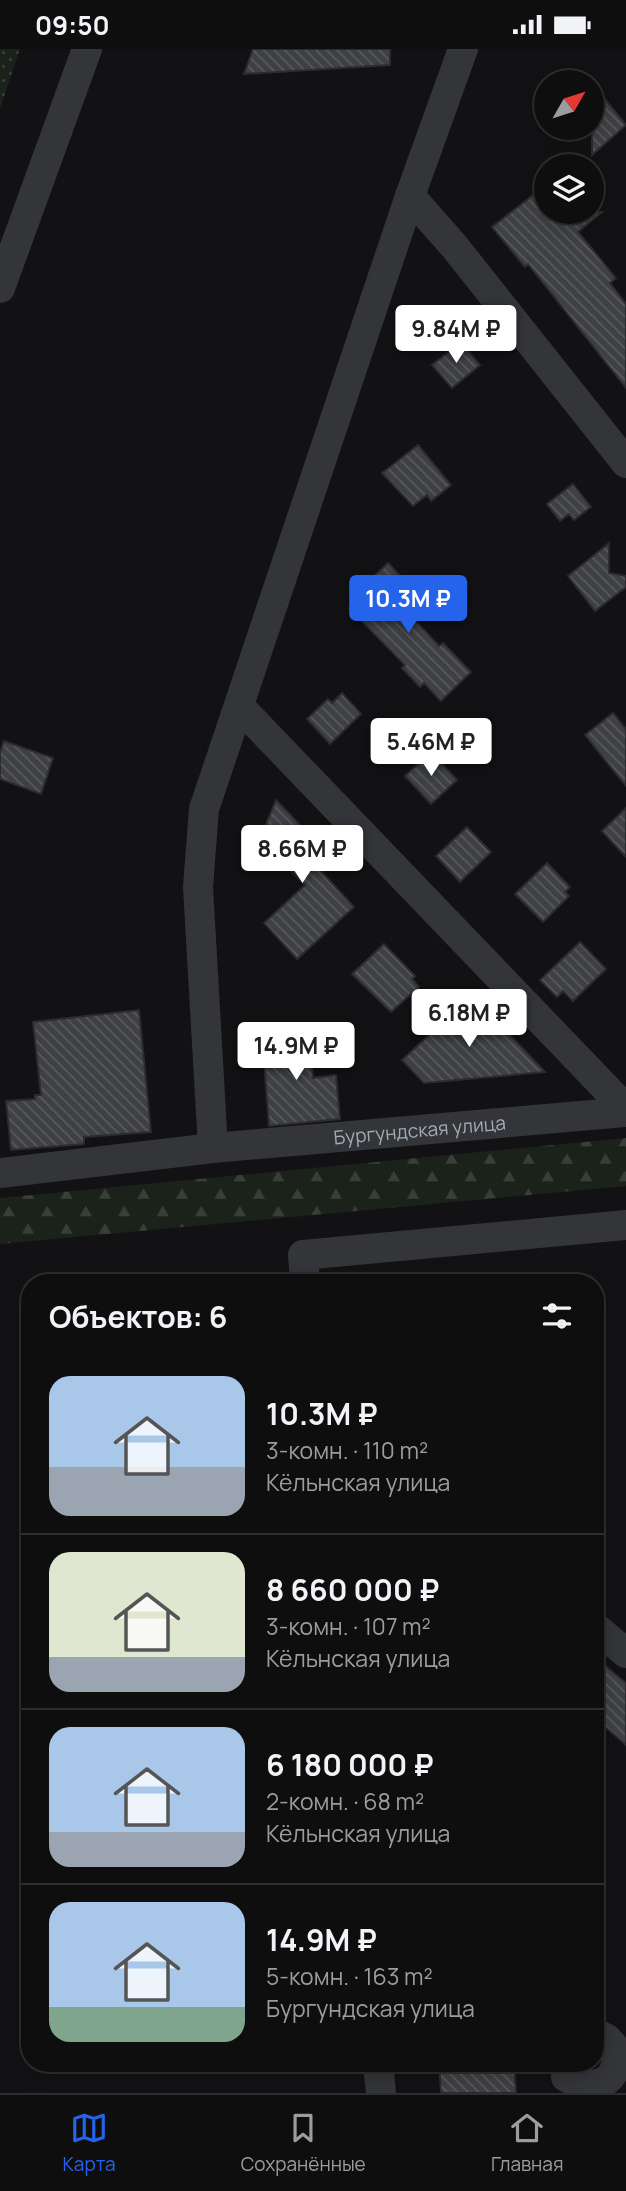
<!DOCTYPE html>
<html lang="ru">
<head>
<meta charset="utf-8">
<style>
  body { margin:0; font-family:Manrope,sans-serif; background:#171718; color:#f1f3f6; height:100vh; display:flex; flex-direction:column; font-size:26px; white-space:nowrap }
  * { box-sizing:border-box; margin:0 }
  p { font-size:23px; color:#9b9c9e }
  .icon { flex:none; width:38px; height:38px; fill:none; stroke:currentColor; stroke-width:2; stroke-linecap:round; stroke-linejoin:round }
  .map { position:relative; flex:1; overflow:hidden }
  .panel { position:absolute; left:21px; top:1225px; width:583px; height:798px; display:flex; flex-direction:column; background:#0e0e0f; border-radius:28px; box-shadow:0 4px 18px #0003,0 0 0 2px #2e2e2f }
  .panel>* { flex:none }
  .needle { width:46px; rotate:51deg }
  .fabs { position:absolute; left:534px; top:21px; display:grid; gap:14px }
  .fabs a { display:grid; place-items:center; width:70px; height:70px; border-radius:50%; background:#0e0e0f; box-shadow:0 4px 18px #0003,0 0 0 2px #2e2e2f; font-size:35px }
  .price { position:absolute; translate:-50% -60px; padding:0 16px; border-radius:7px; background:#fff; color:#222; font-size:23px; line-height:46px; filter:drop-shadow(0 2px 4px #0008) }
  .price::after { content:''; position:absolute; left:50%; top:42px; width:21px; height:16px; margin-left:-10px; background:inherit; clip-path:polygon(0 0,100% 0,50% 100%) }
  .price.active { background:#2563eb; color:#fff }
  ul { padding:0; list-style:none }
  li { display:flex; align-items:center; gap:21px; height:175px; padding:0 28px }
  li+li { border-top:2px solid #2e2e2f }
  li span { display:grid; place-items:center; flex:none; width:196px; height:140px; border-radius:21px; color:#555 }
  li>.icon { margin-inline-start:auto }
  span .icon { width:84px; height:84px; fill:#fffc; stroke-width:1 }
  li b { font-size:30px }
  h2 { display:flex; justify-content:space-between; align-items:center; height:84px; padding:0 28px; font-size:30px }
  .status { display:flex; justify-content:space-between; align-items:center; height:49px; padding:0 35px; background:#0e0e0f; direction:ltr }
  .status svg { height:19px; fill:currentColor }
  .dock { display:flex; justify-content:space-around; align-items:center; height:98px; border-top:2px solid #2e2e2f; background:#0e0e0f; font-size:19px; color:#9b9c9e }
  .dock a { display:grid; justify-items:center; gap:4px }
  .dock .active { color:#2563eb }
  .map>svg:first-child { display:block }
</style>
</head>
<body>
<div class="status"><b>09:50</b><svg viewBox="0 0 49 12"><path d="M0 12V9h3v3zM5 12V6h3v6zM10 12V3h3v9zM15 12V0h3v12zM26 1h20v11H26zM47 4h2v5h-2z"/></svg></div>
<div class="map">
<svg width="626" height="2044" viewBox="0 0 626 2044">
  <defs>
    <pattern id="forest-firs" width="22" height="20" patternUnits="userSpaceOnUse" patternTransform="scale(1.75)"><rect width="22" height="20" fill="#1a221a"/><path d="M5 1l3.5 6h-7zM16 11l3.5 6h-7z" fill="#383f39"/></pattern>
    <pattern id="garden-dots" width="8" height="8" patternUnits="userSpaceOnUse" patternTransform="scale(1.75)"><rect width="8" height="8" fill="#1a221a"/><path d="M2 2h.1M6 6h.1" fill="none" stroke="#383f39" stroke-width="1.8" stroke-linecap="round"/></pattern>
    <pattern id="building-back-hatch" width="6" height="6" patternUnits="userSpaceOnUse" patternTransform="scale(1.75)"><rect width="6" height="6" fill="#3e4044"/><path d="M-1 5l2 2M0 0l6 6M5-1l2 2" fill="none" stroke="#57595d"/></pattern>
  </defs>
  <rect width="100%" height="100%" fill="#121214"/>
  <path fill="url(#forest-firs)" d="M626,1089V1137L0,1195V1149Z"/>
  <path fill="url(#garden-dots)" d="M0,0H20L0,60Z"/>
  <path fill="url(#building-back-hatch)" stroke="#2c2c30" stroke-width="2" d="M253,0H390V16L244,25Z
    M592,34L626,76L592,106Z
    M546,136V163H602L578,183L616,229L610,234L626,255V339L528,215L525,218L492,178Z
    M461,293L480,316L452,339L432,316Z
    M418,396L451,436L431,452L427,446L413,457L382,424Z
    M573,435L591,458L574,471L569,465L560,472L547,455Z
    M609,494V524L626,527V538L595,562L568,527Z
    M388,514L406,533L399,540L416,559L409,565L439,597L443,594L471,623L441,652L424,634L420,638L402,619L405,616L349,559L369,540L365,536Z
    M342,644L361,665L330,695L307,670L328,650L332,654Z
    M613,664L626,680V737L585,686Z
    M4,692L53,709L41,745L0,730V704Z
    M431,703L457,731L431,755L405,727Z
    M276,751L332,809L320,821L354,858L297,910L264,874L305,836L260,790Z
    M626,759V808L602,782Z
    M467,778L491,803L460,833L436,807Z
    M547,814L570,838L565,843L569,847L543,873L515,845Z
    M580,893L606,920L573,952L563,942L557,948L540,931Z
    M384,895L415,927L412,930L419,938L391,963L352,925Z
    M472,946L545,1023L424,1034L402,1011Z
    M139,961L151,1083L84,1088V1095L11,1101L6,1052L35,1050V1046H41L33,973Z
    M309,982L313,1029L336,1026L340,1070L269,1077L262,986Z
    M595,1608L626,1634V1696L595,1669Z
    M439,2014H514L516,2044H441Z"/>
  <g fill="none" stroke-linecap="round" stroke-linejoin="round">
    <g stroke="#333539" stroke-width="30">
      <path d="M410,147L454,197L626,414"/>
      <path d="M0,239L87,0"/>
      <path d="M240,658L626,1060"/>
      <path d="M213,1099L198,838L204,760L410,147L463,0"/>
      <path id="s1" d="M0,1124L213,1099L626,1063"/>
      <path d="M305,1234L303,1206L626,1176"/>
      <path d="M595,1578L626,1604"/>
      <path d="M378,2014L381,2044"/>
      <path d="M566,2028C593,2044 621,2035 616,2000L607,1990L595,1984"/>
    </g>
  </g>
  <g text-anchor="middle" stroke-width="7" stroke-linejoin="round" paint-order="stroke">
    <g font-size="19" fill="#a3abb5" stroke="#0d0d0f">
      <text dy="7" stroke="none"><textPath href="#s1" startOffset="422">Бургундская улица</textPath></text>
    </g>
  </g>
</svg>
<div class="fabs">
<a><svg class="needle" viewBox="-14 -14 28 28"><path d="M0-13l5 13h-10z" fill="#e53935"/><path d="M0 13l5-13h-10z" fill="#9b9c9e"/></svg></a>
<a><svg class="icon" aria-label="layers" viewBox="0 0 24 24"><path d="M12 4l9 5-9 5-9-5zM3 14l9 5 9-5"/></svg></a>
</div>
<b class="price" style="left:456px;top:316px">9.84M ₽</b>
<b class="price active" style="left:408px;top:586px">10.3M ₽</b>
<b class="price" style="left:431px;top:729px">5.46M ₽</b>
<b class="price" style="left:302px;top:836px">8.66M ₽</b>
<b class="price" style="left:469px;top:1000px">6.18M ₽</b>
<b class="price" style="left:296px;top:1033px">14.9M ₽</b>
<section class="panel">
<h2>Объектов: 6<svg class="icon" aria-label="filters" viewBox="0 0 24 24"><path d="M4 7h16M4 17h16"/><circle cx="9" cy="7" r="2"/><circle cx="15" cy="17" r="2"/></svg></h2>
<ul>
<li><span style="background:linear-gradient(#a9c7e8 65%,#9aa5b1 0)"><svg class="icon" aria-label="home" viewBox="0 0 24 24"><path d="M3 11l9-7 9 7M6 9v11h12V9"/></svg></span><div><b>10.3M ₽</b><p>3-комн. · 110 m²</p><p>Кёльнская улица</p></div></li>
<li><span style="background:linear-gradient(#dfe7d0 75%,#9aa5b1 0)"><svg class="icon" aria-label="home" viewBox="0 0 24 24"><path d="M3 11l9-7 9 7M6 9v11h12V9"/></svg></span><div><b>8 660 000 ₽</b><p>3-комн. · 107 m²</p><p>Кёльнская улица</p></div></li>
<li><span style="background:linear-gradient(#a9c7e8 75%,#9aa5b1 0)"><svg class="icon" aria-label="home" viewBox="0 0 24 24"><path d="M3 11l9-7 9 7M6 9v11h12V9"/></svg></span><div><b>6 180 000 ₽</b><p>2-комн. · 68 m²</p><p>Кёльнская улица</p></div></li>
<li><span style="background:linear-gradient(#a9c7e8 75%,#7fa58c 0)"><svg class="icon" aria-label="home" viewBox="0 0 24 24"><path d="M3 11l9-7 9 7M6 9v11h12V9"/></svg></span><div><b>14.9M ₽</b><p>5-комн. · 163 m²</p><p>Бургундская улица</p></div></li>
</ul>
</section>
</div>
<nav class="dock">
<a class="active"><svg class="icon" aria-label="map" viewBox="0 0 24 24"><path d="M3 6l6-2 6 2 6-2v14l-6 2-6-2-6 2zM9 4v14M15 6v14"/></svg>Карта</a>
<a><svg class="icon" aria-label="saved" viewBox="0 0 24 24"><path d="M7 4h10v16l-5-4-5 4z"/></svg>Сохранённые</a>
<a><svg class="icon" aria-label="home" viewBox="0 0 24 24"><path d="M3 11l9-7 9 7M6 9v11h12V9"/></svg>Главная</a>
</nav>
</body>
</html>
